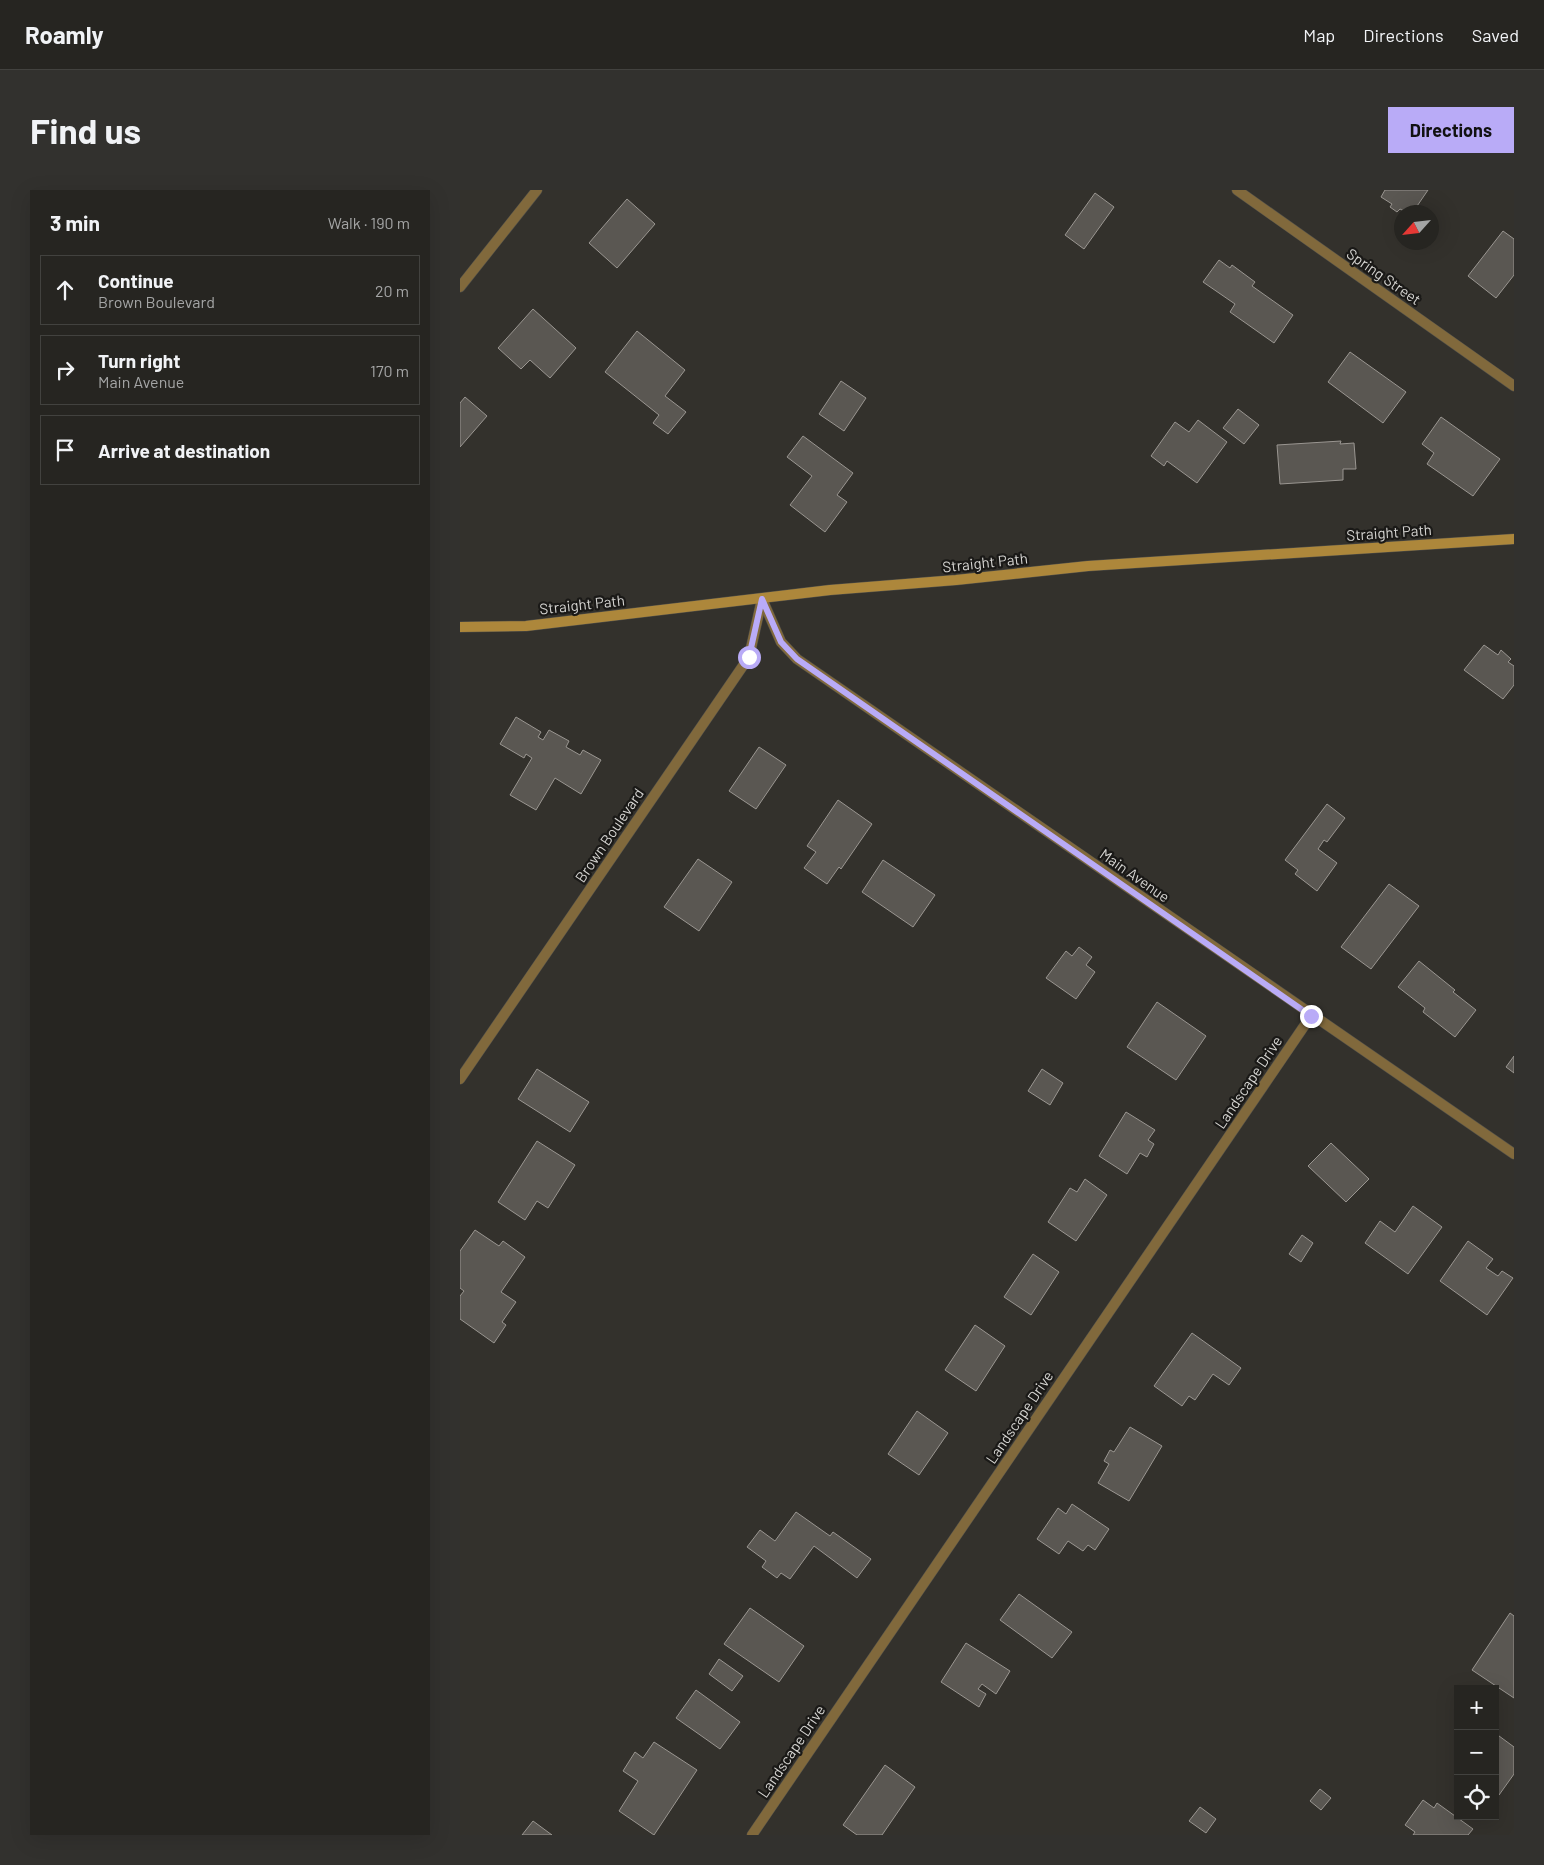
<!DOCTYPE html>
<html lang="en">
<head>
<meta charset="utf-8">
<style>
	:root { --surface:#262521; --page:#32312e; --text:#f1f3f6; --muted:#a4a5a5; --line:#42423f; --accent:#b9abf7 }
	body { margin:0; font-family:Barlow,sans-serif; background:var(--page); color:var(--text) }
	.controls { position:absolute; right:15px; bottom:15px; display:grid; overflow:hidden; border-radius:0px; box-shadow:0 5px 20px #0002 }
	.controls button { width:45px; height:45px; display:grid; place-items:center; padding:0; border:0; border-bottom:1px solid var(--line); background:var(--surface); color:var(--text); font:25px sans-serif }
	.compass { position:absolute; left:934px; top:15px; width:45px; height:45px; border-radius:50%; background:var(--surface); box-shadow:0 5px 20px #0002; rotate:243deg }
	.stop { position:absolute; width:15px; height:15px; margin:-11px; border:4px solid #b9abf7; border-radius:50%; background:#fff }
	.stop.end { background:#b9abf7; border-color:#fff; box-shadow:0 1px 5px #0008 }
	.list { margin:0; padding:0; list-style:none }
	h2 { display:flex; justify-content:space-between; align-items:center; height:65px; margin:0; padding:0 20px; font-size:21px }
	h2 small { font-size:16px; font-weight:400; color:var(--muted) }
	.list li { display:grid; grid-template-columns:32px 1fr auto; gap:15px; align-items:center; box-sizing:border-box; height:70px; margin:0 10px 10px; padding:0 10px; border:1px solid var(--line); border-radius:0px }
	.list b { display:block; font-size:19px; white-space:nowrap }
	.list p { margin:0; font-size:16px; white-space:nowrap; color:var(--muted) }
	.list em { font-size:16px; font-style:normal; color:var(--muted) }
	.icon { flex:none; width:28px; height:28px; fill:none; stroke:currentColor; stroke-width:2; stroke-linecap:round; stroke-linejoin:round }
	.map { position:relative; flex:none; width:1054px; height:1645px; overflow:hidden; border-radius:0px }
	header { display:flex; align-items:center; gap:30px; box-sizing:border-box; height:70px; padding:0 25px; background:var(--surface); border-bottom:1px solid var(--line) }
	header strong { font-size:24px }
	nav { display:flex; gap:28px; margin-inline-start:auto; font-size:18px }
	.intro { display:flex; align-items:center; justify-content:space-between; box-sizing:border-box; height:120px; padding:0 30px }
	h1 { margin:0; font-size:35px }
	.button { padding:12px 22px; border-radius:0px; background:var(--accent); color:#111; font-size:18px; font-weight:700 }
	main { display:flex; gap:30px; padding:0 30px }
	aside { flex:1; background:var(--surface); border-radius:0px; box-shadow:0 5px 20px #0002 }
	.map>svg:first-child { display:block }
</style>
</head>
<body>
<header>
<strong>Roamly</strong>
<nav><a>Map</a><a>Directions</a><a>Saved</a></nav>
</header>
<div class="intro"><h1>Find us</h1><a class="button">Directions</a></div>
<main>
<aside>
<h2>3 min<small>Walk · 190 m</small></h2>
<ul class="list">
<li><svg class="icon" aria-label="ahead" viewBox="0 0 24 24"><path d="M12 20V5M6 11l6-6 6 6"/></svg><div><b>Continue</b><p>Brown Boulevard</p></div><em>20 m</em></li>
<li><svg class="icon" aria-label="right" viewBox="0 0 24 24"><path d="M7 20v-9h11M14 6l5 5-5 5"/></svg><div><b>Turn right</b><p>Main Avenue</p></div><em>170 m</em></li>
<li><svg class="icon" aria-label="arrive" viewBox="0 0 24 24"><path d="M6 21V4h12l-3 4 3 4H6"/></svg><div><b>Arrive at destination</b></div></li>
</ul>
</aside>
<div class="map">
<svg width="1054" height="1645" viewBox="0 0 1054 1645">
	<rect width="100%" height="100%" fill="#33312c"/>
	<g fill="#5a5752" stroke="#9a9691">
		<path d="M925,0H968L953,22H946L940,19L937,22L930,17L932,14L921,7Z"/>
		<path d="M635,3L654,17L624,59L605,45Z"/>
		<path d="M167,9L195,34L157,78L129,53Z"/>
		<path d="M1043,41L1054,49V85L1036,108L1008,86Z"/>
		<path d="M759,70L770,78L772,75L795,92L792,96L833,125L814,153L770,122L775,114L743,92Z"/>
		<path d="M73,119L116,158L90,188L70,170L61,179L38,158Z"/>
		<path d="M177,141L225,180L205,206L226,222L208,244L193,233L199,225L145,182Z"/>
		<path d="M890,162L946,202L923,233L868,192Z"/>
		<path d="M381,191L406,208L384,241L359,224Z"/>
		<path d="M5,207L27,226L0,257V213Z"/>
		<path d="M778,219L799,235L784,254L763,238Z"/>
		<path d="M981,227L1040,269L1013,306L967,274L974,263L962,254Z"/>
		<path d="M738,230L767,252L737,293L707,271L704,276L691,266L715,232L729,242Z"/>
		<path d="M343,246L393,283L377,305L387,312L365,342L330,315L352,286L327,267Z"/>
		<path d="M881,251L880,254L894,253L896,279H883V290L820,294L817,255Z"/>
		<path d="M1024,455L1038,465L1041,460L1051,469L1048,472L1054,476V495L1043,509L1004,480Z"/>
		<path d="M56,527L81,542L78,547L83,550L89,540L109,551L106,557L120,565L123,560L141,570L121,604L95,588L76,620L50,605L72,568L66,564L64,568L40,554Z"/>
		<path d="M299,557L326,575L296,619L269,601Z"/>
		<path d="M378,610L412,634L381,679L379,677L367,694L344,678L356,662L347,656Z"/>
		<path d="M867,614L885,628L867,652L864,650L858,659L877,673L857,701L835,684L838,680L825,670Z"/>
		<path d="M238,669L272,692L239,741L204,717Z"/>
		<path d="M423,670L475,705L453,737L402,702Z"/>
		<path d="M929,694L959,716L911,779L881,757Z"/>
		<path d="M619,757L632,767L626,775L635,782L616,809L586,788L606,761L612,766Z"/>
		<path d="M959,771L995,800L993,802L1016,820L995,847L963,822L965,818L938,797Z"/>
		<path d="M697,812L746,846L716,890L667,857Z"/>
		<path d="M1054,866V883L1046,877Z"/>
		<path d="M77,879L129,912L110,942L58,909Z"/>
		<path d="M582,879L603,893L590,915L568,901Z"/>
		<path d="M666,922L695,940L688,950L694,954L687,967L680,963L667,984L639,966Z"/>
		<path d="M77,951L115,975L88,1018L77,1011L65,1030L38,1012Z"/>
		<path d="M871,953L909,989L886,1012L848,976Z"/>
		<path d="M625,989L647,1005L616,1051L588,1032L610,998L617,1002Z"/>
		<path d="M953,1016L982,1037L948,1084L905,1053L920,1031L935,1042Z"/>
		<path d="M15,1040L39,1056L43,1051L65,1067L41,1102L56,1112L42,1132L46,1135L34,1153L0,1129V1106L4,1101L0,1098V1061Z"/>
		<path d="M842,1045L853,1053L841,1072L829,1064Z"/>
		<path d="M1008,1051L1033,1069L1026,1078L1038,1086L1042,1081L1053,1088L1027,1125L980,1091Z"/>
		<path d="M573,1064L599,1082L571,1125L544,1107Z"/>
		<path d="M515,1135L545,1156L516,1201L485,1180Z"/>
		<path d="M732,1143L781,1178L769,1195L753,1184L735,1210L729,1206L722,1216L694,1196Z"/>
		<path d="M457,1221L488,1243L459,1285L428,1264Z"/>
		<path d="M670,1237L702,1256L669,1311L638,1293L649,1274L644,1271L650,1260L654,1262Z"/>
		<path d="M612,1314L649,1339L635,1360L628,1355L623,1361L608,1351L599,1364L577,1349L598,1318L606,1324Z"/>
		<path d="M336,1322L370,1346L373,1342L411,1369L397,1388L354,1356L330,1389L321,1383L317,1388L302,1377L306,1371L287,1357L300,1340L315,1351Z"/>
		<path d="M559,1404L612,1442L592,1468L540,1430Z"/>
		<path d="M290,1418L344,1456L319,1492L264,1454Z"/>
		<path d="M1050,1423L1054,1426V1508L1012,1480Z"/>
		<path d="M506,1453L550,1481L536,1504L522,1494L518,1499L526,1504L519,1517L481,1492Z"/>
		<path d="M259,1469L283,1486L272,1501L249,1484Z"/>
		<path d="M236,1500L280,1532L260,1559L216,1528Z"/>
		<path d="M1035,1543L1054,1557V1584L1039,1605L1035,1603Z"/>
		<path d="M194,1552L237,1580L194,1645L159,1621L178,1591L163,1581L175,1562L183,1568Z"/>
		<path d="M425,1575L455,1597L422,1645H397L383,1635Z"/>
		<path d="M860,1599L871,1608L861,1620L850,1611Z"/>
		<path d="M963,1610L974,1618L977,1613L1013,1639L1008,1645H953L955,1642L945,1635Z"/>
		<path d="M740,1617L756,1629L746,1643L729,1631Z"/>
		<path d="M73,1631L92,1645H62Z"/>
	</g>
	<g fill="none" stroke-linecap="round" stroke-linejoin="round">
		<g stroke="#504f4a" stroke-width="11">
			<g id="minor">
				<path d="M777,0L1054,196"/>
				<path d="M0,97L77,0"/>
				<path d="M0,889L289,467L302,409"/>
				<path d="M292,1645L851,826"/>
			</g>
		</g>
		<g stroke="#504f4a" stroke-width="11">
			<path id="tertiary" d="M302,409L321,452L337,469L1054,964"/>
		</g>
		<g stroke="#504f4a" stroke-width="11">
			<path id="secondary" d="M0,437L66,436L370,400L496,390L628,376L1054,349"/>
		</g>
		<use href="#minor" stroke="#81693c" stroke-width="10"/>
		<use href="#tertiary" stroke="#81693c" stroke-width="10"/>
		<use href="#secondary" stroke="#ad873b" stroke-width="10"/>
	</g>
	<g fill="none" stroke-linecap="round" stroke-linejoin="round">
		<path stroke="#b9abf7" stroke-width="6" d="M289,467L302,409L321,452L337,469L851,826"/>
	</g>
	<g text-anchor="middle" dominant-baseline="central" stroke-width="4.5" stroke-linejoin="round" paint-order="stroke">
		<g font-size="15" fill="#d6d5d2" stroke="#1a1917">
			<text transform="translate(924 86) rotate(35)">Spring Street</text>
			<text transform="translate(929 342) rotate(-4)">Straight Path</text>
			<text transform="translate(525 372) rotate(-6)">Straight Path</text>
			<text transform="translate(122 414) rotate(-6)">Straight Path</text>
			<text transform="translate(149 645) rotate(-56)">Brown Boulevard</text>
			<text transform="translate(675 685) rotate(35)">Main Avenue</text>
			<text transform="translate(788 892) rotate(-56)">Landscape Drive</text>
			<text transform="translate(559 1227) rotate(-56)">Landscape Drive</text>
			<text transform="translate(331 1561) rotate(-56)">Landscape Drive</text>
		</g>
	</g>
</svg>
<div class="controls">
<button>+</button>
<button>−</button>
<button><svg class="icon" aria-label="locate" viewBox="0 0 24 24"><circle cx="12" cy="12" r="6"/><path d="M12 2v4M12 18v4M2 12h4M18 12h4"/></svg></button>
</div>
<svg class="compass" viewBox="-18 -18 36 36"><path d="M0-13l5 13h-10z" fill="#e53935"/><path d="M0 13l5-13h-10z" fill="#a4a5a5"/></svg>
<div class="stop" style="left:289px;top:467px"></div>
<div class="stop end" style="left:851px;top:826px"></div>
</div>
</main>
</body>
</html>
